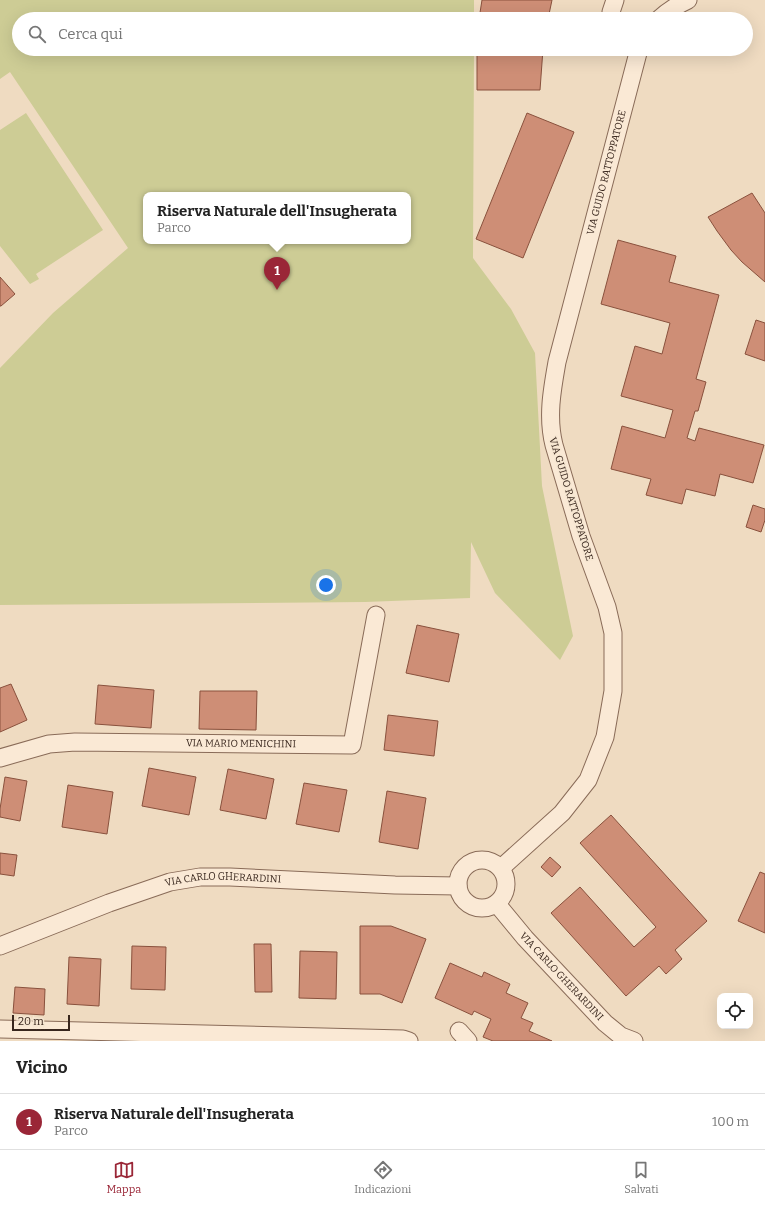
<!DOCTYPE html>
<html lang="it">
<head>
<meta charset="utf-8">
<style>
	:root { --surface:#fff; --page:#f2f2f2; --text:#222; --muted:#767676; --line:#e0e0e0; --accent:#9a2637 }
	body { margin:0; font-family:Bitter,serif; background:var(--page); color:var(--text) }
	.controls { position:absolute; right:12px; bottom:12px; display:grid; overflow:hidden; border-radius:8px; box-shadow:0 4px 16px #0002 }
	.controls button { width:36px; height:36px; display:grid; place-items:center; padding:0; border:0; border-bottom:1px solid var(--line); background:var(--surface); color:var(--text); font:20px sans-serif }
	.scale { position:absolute; left:12px; bottom:10px; width:58px; box-sizing:border-box; padding-left:4px; border:2px solid #38261d; border-top:0; font-size:11px; line-height:14px; white-space:nowrap; color:#38261d; -webkit-text-stroke:3px #f6e6d1; paint-order:stroke }
	.you { position:absolute; left:326px; top:585px; width:14px; height:14px; margin:-10px; border:3px solid #fff; border-radius:50%; background:#1a73e8; box-shadow:0 0 0 6px #1a73e833 }
	.badge { display:grid; place-items:center; width:26px; height:26px; border-radius:50%; background:var(--accent); color:#fff; font-size:13px; font-weight:700 }
	.pin { position:absolute; translate:-50% -33px; filter:drop-shadow(0 1px 2px #0008) }
	.pin::after { content:''; position:absolute; top:21px; width:14px; height:12px; background:inherit; clip-path:polygon(0 0,100% 0,50% 100%) }
	.popup { position:absolute; left:143px; top:192px; width:268px; height:52px; box-sizing:border-box; display:grid; place-content:center; border-radius:8px; background:var(--surface); filter:drop-shadow(0 1px 3px #0005); font-size:13px; white-space:nowrap; color:var(--muted) }
	.popup b { font-size:15px; color:var(--text) }
	.popup::after { content:''; position:absolute; left:50%; top:100%; margin-left:-8px; border:8px solid transparent; border-top-color:var(--surface) }
	.list { margin:0; padding:0; list-style:none }
	h2 { display:flex; justify-content:space-between; align-items:center; height:52px; margin:0; padding:0 16px; font-size:17px }
	h2 small { font-size:13px; font-weight:400; color:var(--muted) }
	.list li { display:grid; grid-template-columns:26px 1fr auto; gap:12px; align-items:center; box-sizing:border-box; height:56px; padding:0 16px; border-top:1px solid var(--line) }
	.list b { display:block; font-size:15px; white-space:nowrap }
	.list p { margin:0; font-size:13px; white-space:nowrap; color:var(--muted) }
	.list em { font-size:13px; font-style:normal; color:var(--muted) }
	.icon { flex:none; width:22px; height:22px; fill:none; stroke:currentColor; stroke-width:2; stroke-linecap:round; stroke-linejoin:round }
	.map { position:relative; flex:none; width:765px; height:1041px; overflow:hidden }
	.search { position:absolute; background:var(--surface); box-shadow:0 4px 16px #0002; left:12px; right:12px; top:12px; height:44px; display:flex; align-items:center; gap:10px; box-sizing:border-box; padding:0 14px; border-radius:22px; color:var(--muted); font-size:15px }
	.sheet { height:108px; background:var(--surface) }
	nav { display:flex; justify-content:space-around; align-items:center; box-sizing:border-box; height:56px; border-top:1px solid var(--line); background:var(--surface); font-size:11px; color:var(--muted) }
	nav a { display:grid; justify-items:center; gap:2px }
	nav .on { color:var(--accent) }
	.map>svg:first-child { display:block }
</style>
</head>
<body>
<div class="map">
<svg width="765" height="1041" viewBox="0 0 765 1041">
	<rect width="100%" height="100%" fill="#efdbc1"/>
	<g fill="#cdcc95" fill-rule="evenodd">
		<path d="M0,0H474V19H19V49H474L473,258L511,309L535,353L542,486L573,636L560,660L495,593L471,542L470,598L365,602L0,605V368L53,313L128,248L10,72L0,79ZM146,195H408V241H146Z"/>
		<path d="M26,113L103,230L36,274L39,279L30,284L0,246V130Z"/>
	</g>
	<g fill="#ce8e76" stroke="#89513d">
		<path d="M482,0H552L548,19H479Z"/>
		<path d="M477,49H543L540,90H477Z"/>
		<path d="M527,113L574,132L523,258L476,239Z"/>
		<path d="M752,193L765,213V282L742,262L731,250L717,231L708,217Z"/>
		<path d="M618,240L676,256L669,282L719,295L696,379L706,382L698,411H695L687,438L695,441L699,428L764,445L753,483L720,474L715,496L686,489L682,504L646,495L651,479L611,469L622,426L665,438L673,410L621,396L635,346L662,354L670,323L601,304Z"/>
		<path d="M0,277L15,294L1,306H0Z"/>
		<path d="M756,320L765,323V361L745,354Z"/>
		<path d="M753,505L765,509V520L761,532L746,527Z"/>
		<path d="M417,625L459,634L449,682L406,673Z"/>
		<path d="M11,684L27,720L0,732V688Z"/>
		<path d="M98,685L154,690L151,728L95,724Z"/>
		<path d="M200,691H257L256,730L199,729Z"/>
		<path d="M388,715L438,721L434,756L384,750Z"/>
		<path d="M149,768L196,777L189,815L142,806Z"/>
		<path d="M228,769L274,779L266,819L220,810Z"/>
		<path d="M5,777L27,781L20,821L0,817V809Z"/>
		<path d="M304,783L347,790L339,832L296,824Z"/>
		<path d="M68,785L113,792L107,834L62,827Z"/>
		<path d="M387,791L426,798L418,849L379,842Z"/>
		<path d="M611,815L707,921L675,950L682,959L666,974L659,966L626,996L551,913L580,887L634,947L656,927L580,843Z"/>
		<path d="M0,853L17,855L14,876L0,874Z"/>
		<path d="M550,857L561,867L552,877L541,867Z"/>
		<path d="M760,872L765,874V933L738,921Z"/>
		<path d="M360,926H391L426,939L402,1003L380,994H360Z"/>
		<path d="M254,944H271L272,992H255Z"/>
		<path d="M132,946L166,947L165,990L131,989Z"/>
		<path d="M300,951L337,952L336,999L299,998Z"/>
		<path d="M69,957L101,959L99,1006L67,1004Z"/>
		<path d="M450,963L482,977L484,972L510,984L506,993L528,1003L521,1018L533,1023L529,1031L552,1041H493L483,1037L491,1019L474,1011L472,1015L435,998Z"/>
		<path d="M15,987L45,989L44,1015L13,1013Z"/>
	</g>
	<g fill="none" stroke-linecap="round" stroke-linejoin="round">
		<g stroke="#896b58" stroke-width="19">
			<g id="minor">
				<path d="M612,19L611,12L615,0"/>
				<path d="M659,19C668,11 677,5 688,0"/>
				<path id="s1" d="M0,758L49,744L75,742L352,745L376,615"/>
				<circle cx="482" cy="884" r="24"/>
				<path id="s2" d="M501,868L562,813L588,780L605,737L613,691V633L607,607L581,536L554,445C547,417 552,390 557,362L639,49"/>
				<path id="s3" d="M497,904L525,938L605,1023L621,1036L634,1041"/>
				<path id="s4" d="M0,946L109,903L170,882L200,877H230L395,885L458,886"/>
				<path d="M0,1029L403,1039L409,1041"/>
				<path d="M459,1031L468,1041"/>
			</g>
		</g>
		<use href="#minor" stroke="#fae9d5" stroke-width="17"/>
	</g>
	<g text-anchor="middle" dominant-baseline="central" stroke-width="3" stroke-linejoin="round" paint-order="stroke">
		<g font-size="10" fill="#38261d" stroke="#f6e6d1">
			<text stroke="none"><textPath href="#s2" startOffset="752">VIA GUIDO RATTOPPATORE</textPath></text>
			<text transform="translate(571 499) rotate(73)">VIA GUIDO RATTOPPATORE</text>
			<text stroke="none"><textPath href="#s1" startOffset="243">VIA MARIO MENICHINI</textPath></text>
			<text stroke="none"><textPath href="#s4" startOffset="235">VIA CARLO GHERARDINI</textPath></text>
			<text stroke="none"><textPath href="#s3" startOffset="97">VIA CARLO GHERARDINI</textPath></text>
		</g>
	</g>
</svg>
<div class="controls">
<button><svg class="icon" aria-label="locate" viewBox="0 0 24 24"><circle cx="12" cy="12" r="6"/><path d="M12 2v4M12 18v4M2 12h4M18 12h4"/></svg></button>
</div>
<div class="scale">20 m</div>
<div class="you"></div>
<div class="pin badge" style="left:277px;top:290px">1</div>
<div class="popup"><b>Riserva Naturale dell'Insugherata</b>Parco</div>
<div class="search"><svg class="icon" aria-label="search" viewBox="0 0 24 24"><circle cx="10" cy="10" r="6"/><path d="M15 15l6 6"/></svg>Cerca qui</div>
</div>
<section class="sheet">
<h2>Vicino<small></small></h2>
<ul class="list">
<li><span class="badge">1</span><div><b>Riserva Naturale dell'Insugherata</b><p>Parco</p></div><em>100 m</em></li>
</ul>
</section>
<nav>
<a class="on"><svg class="icon" aria-label="map" viewBox="0 0 24 24"><path d="M3 6l6-2 6 2 6-2v14l-6 2-6-2-6 2zM9 4v14M15 6v14"/></svg>Mappa</a>
<a><svg class="icon" aria-label="directions" viewBox="0 0 24 24"><path d="M12 3l9 9-9 9-9-9zM9 14v-3h6M13 9l2 2-2 2"/></svg>Indicazioni</a>
<a><svg class="icon" aria-label="saved" viewBox="0 0 24 24"><path d="M7 4h10v16l-5-4-5 4z"/></svg>Salvati</a>
</nav>
</body>
</html>
